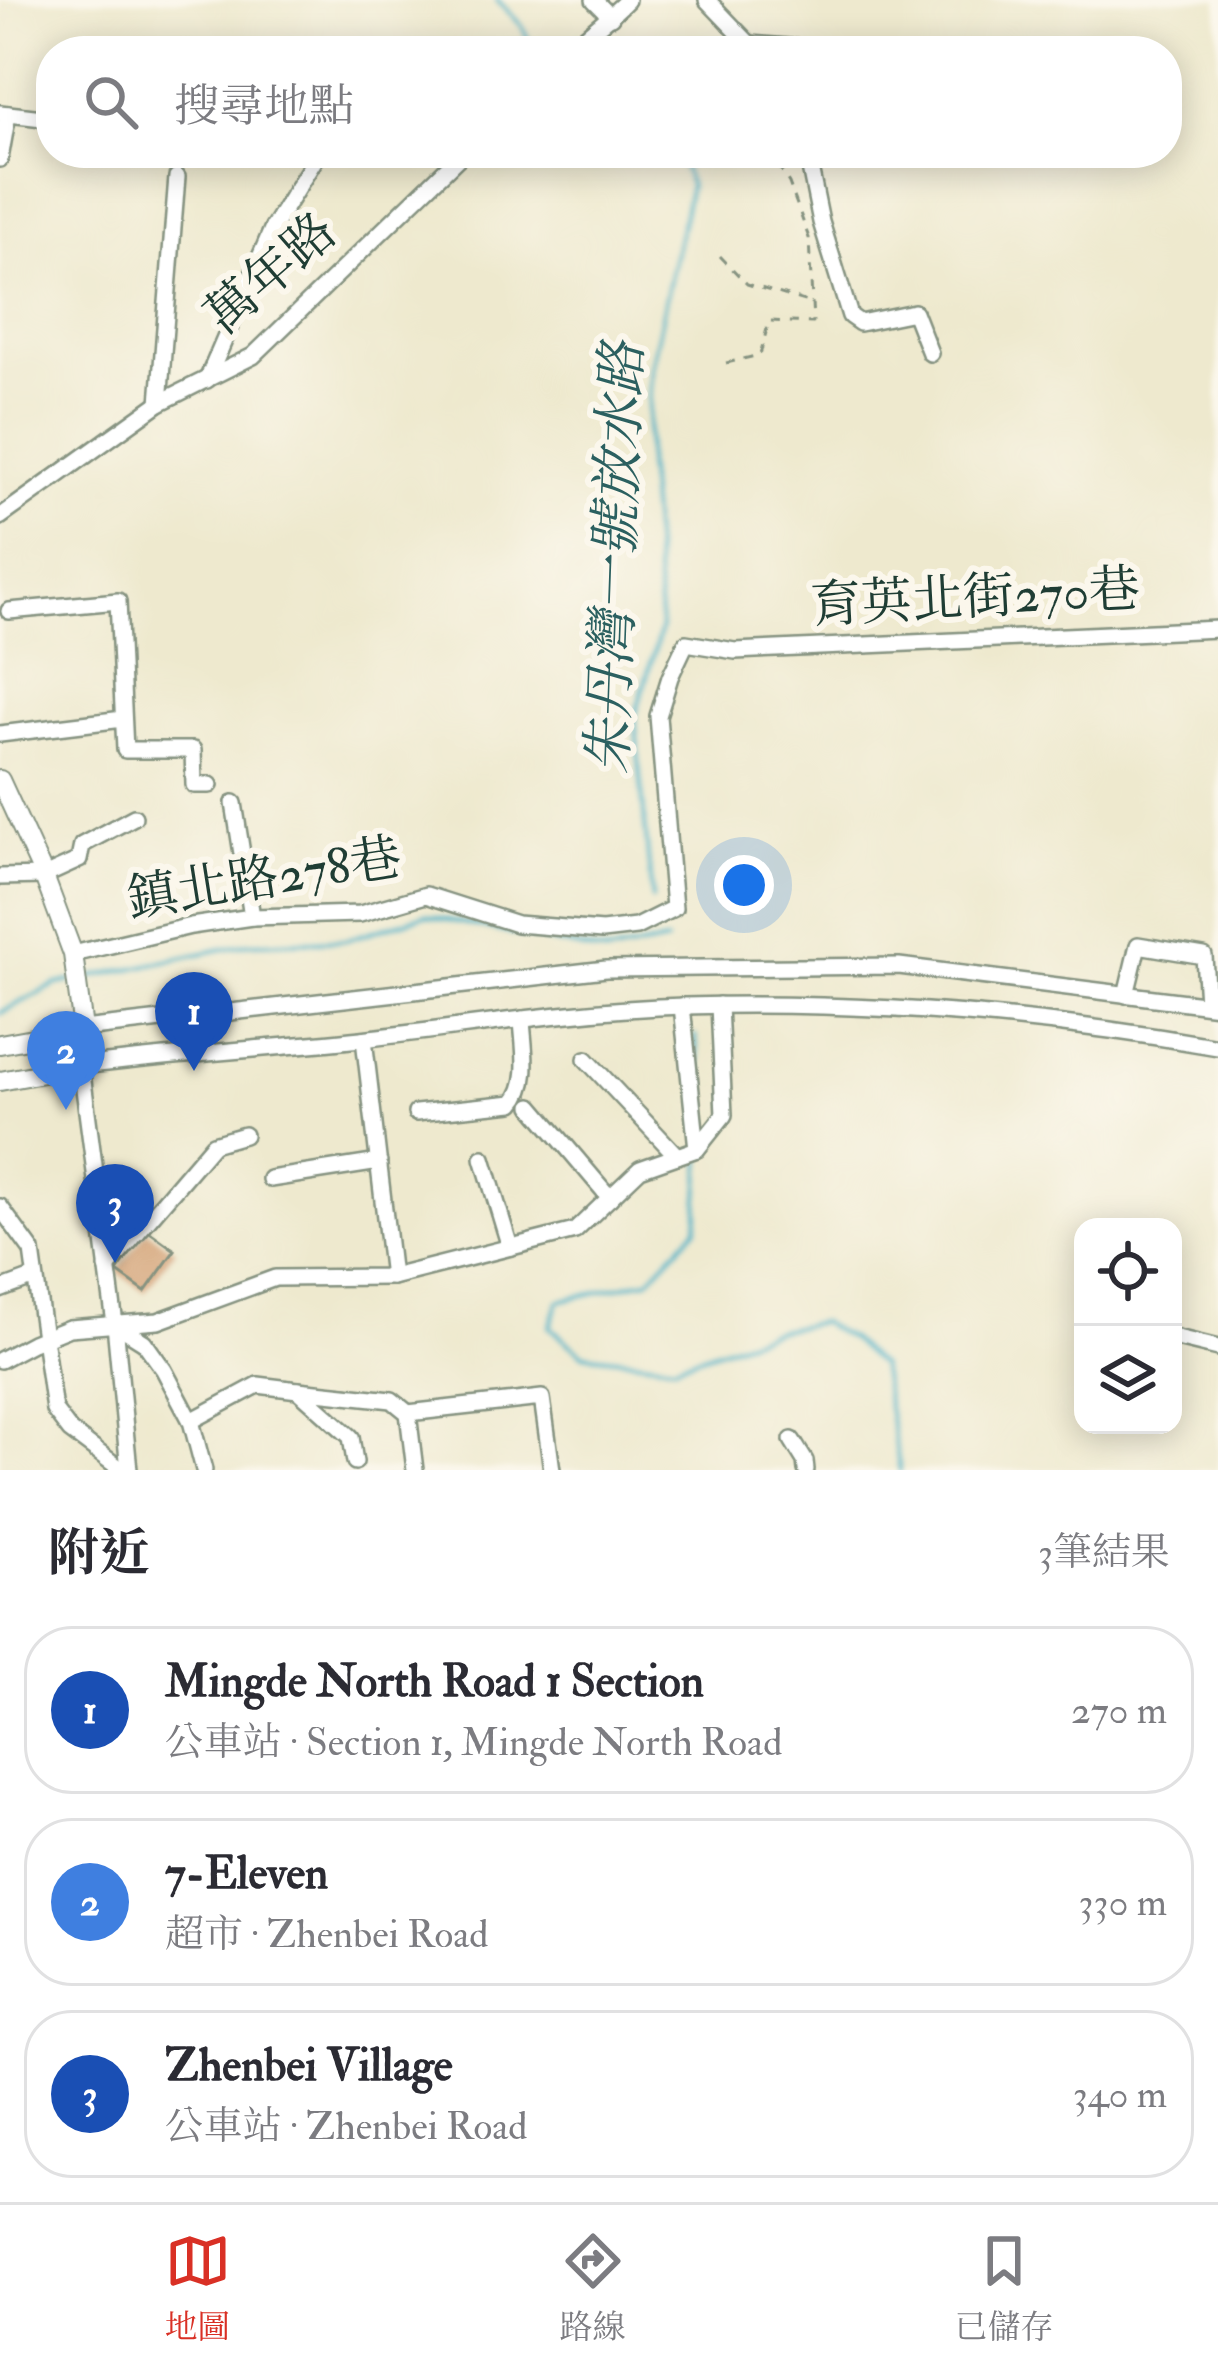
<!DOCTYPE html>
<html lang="zh-TW">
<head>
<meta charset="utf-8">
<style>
	:root { --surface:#fff; --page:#f2f2f3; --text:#2b2b33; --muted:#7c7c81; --line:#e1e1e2; --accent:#d93025 }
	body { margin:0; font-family:"IM FELL Double Pica","Noto Serif TC",serif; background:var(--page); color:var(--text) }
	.controls { position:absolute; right:36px; bottom:36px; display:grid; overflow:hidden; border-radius:24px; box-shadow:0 6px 30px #0003 }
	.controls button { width:108px; height:108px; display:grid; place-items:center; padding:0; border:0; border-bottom:3px solid var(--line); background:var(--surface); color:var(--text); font:60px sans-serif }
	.you { position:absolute; left:744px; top:885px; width:42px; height:42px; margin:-30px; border:9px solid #fff; border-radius:50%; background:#1a73e8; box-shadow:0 0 0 18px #1a73e833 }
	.badge { display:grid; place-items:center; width:78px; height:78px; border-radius:50%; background:var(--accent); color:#fff; font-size:39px; font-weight:700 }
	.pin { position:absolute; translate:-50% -99px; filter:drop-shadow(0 3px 6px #0008) }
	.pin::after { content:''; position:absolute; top:63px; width:42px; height:36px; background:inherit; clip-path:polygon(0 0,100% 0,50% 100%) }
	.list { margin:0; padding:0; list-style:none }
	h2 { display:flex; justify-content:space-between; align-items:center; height:156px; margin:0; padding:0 48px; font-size:51px }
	h2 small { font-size:39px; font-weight:400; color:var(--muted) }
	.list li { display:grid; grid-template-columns:78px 1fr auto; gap:36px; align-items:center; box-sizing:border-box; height:168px; margin:0 24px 24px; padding:0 24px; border:3px solid var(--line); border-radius:48px }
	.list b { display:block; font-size:45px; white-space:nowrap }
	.list p { margin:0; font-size:39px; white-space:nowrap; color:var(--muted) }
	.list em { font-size:39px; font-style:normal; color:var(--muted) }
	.icon { flex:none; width:66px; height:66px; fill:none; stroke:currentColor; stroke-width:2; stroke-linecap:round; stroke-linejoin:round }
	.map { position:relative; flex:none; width:1218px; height:1470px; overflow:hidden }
	.search { position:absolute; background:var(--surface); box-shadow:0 6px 30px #0003; left:36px; right:36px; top:36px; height:132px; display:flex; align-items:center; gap:30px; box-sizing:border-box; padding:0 42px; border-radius:48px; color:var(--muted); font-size:45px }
	.sheet { height:732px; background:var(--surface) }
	nav { display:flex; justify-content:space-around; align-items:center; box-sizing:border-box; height:168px; border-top:3px solid var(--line); background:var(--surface); font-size:33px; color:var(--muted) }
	nav a { display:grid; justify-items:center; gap:6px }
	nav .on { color:var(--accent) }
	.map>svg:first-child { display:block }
</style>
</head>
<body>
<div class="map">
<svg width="1218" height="1470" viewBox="0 0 1218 1470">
	<rect width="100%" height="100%" fill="#fbf7ec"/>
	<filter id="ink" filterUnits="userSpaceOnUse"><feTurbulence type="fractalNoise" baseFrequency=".00833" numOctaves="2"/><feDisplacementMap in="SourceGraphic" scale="24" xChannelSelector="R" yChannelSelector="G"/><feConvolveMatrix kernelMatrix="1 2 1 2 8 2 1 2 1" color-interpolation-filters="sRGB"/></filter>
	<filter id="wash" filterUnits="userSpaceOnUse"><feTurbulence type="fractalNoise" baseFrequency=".004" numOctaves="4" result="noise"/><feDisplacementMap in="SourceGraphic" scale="48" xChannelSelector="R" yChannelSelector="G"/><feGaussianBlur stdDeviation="2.7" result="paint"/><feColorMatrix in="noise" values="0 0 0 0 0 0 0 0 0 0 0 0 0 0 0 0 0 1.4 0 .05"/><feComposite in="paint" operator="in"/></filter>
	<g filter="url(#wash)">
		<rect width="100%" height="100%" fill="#eee9ce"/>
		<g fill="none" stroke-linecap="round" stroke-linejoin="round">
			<g stroke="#48b2c6" stroke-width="4.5">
				<path d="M497,0L522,26L534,51"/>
				<path d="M652,899L635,717L661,628L646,462L651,368L690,185L677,153"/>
				<path d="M82,979L251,943L345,940L425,915L608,954L666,942"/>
				<path d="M0,1013L57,984L71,981"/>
				<path d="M695,1036L705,1106L703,1130"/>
				<path d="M702,1153L697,1228L648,1280L559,1301L550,1327L583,1354L674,1365L773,1331L820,1322L850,1339L880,1366L900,1470"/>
			</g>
		</g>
		<g id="blocks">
			<path fill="#d3a073" d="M147,1230L175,1250L145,1292L117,1272Z"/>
		</g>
	</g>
	<g filter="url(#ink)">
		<use href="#blocks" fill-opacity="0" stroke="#869381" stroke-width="3"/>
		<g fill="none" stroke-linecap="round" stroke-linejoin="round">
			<g stroke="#869381" stroke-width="20">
				<g id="minor">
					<path d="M594,0L611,17"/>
					<path d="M707,0L755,50"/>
					<path d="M750,44L839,51"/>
					<path d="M570,51C588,32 609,19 627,0"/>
					<path d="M0,113L51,119"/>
					<path d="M807,153L821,222L850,316L860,323L914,312L930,353"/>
					<path d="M0,159L8,114"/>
					<path d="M207,380L273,227L319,153"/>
					<path d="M159,403L177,177"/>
					<path d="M0,517L159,403L253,356L463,153"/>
					<path d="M9,611L118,601L125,750H193L194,785H210"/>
					<path d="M0,734L123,719"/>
					<path d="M234,803L252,917"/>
					<path d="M0,877L44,876L79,860L82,845L134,817"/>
					<path d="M73,954L191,926L252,917L360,914L426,895L517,924L602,931L636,927L674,908L658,716L670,677L686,643L735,651L1218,629"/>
					<path d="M1126,995L1138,945L1204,956L1207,1003"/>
					<path d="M682,1006L697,1149"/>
					<path d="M83,1029L606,969L899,966L1218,1006"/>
					<path d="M364,1039L392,1277"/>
					<path d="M586,1059L677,1156"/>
					<path d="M532,1106L610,1198"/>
					<path d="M416,1113L513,1103C532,1083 523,1045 522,1019"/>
					<path d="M483,1158L510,1247"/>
					<path d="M270,1179L379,1162"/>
					<path d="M0,1207L32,1251L54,1410L70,1431L122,1470"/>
					<path d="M107,1268L213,1144L244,1135"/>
					<path d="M0,1290L35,1277"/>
					<path d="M117,1325L144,1342L164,1370L191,1421L204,1470"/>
					<path d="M1173,1337L1218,1348"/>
					<path d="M0,1360L32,1343L69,1328L158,1321L275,1278L392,1277L575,1231L640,1169L697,1149L724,1115L719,1005"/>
					<path d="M298,1390L392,1400L408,1413L415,1470"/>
					<path d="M408,1413L542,1398L552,1470"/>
					<path d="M191,1421L258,1385L298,1390L351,1437L355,1462"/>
					<path d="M792,1440L805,1461L806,1470"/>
					<path d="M129,1470L115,1324L81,1066C174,1054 267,1049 361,1039C469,1027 576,1009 685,1006C863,1001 1043,1016 1218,1047"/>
				</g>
			</g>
			<g stroke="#869381" stroke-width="22">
				<g id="major">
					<path d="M0,780L44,876L73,954L83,1029L81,1066L0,1081"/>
					<path d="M0,1044L83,1029"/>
				</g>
			</g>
			<g stroke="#869381" stroke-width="3" stroke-dasharray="9 9" stroke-linecap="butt">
				<path d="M720,256L747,284L811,303"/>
				<path d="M726,363L760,355L769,321L813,323L809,238L789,183L771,153"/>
			</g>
			<use href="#minor" stroke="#fff" stroke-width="15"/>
			<use href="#major" stroke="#fff" stroke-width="18"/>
		</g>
	</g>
	<g text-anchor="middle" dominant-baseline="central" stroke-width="12" stroke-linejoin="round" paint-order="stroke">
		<g font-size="51" fill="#1f3d34" stroke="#fbf7ec">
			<text transform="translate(271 274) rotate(-41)">萬年路</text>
			<text transform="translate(975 598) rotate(-3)">育英北街270巷</text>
			<text transform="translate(264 879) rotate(-9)">鎮北路278巷</text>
		</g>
		<g font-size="54" font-style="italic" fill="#2b6060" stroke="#fbf7ec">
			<text transform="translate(616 558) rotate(-88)">朱丹灣一號放水路</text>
		</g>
	</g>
</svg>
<div class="controls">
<button><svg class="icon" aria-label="locate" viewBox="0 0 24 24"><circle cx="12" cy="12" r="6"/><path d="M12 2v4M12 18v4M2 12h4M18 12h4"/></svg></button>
<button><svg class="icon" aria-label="layers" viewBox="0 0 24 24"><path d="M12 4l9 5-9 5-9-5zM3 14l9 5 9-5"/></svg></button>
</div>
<div class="you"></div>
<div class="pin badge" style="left:194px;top:1071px;background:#1a4fb4">1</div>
<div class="pin badge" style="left:66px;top:1110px;background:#3f7fe0">2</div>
<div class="pin badge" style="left:115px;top:1263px;background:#1a4fb4">3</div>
<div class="search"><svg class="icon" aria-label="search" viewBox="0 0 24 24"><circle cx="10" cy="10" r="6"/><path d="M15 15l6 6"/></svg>搜尋地點</div>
</div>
<section class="sheet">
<h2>附近<small>3筆結果</small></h2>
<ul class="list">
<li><span class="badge" style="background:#1a4fb4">1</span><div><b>Mingde North Road 1 Section</b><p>公車站 · Section 1, Mingde North Road</p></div><em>270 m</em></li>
<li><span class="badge" style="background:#3f7fe0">2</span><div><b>7-Eleven</b><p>超市 · Zhenbei Road</p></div><em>330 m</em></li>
<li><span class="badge" style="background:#1a4fb4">3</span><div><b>Zhenbei Village</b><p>公車站 · Zhenbei Road</p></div><em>340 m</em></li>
</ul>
</section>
<nav>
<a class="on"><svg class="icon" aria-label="map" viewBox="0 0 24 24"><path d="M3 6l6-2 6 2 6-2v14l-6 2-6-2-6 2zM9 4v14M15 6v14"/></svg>地圖</a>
<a><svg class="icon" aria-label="directions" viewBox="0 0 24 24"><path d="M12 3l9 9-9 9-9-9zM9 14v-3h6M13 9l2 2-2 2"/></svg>路線</a>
<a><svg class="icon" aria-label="saved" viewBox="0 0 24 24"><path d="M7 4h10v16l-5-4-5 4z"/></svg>已儲存</a>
</nav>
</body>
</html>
